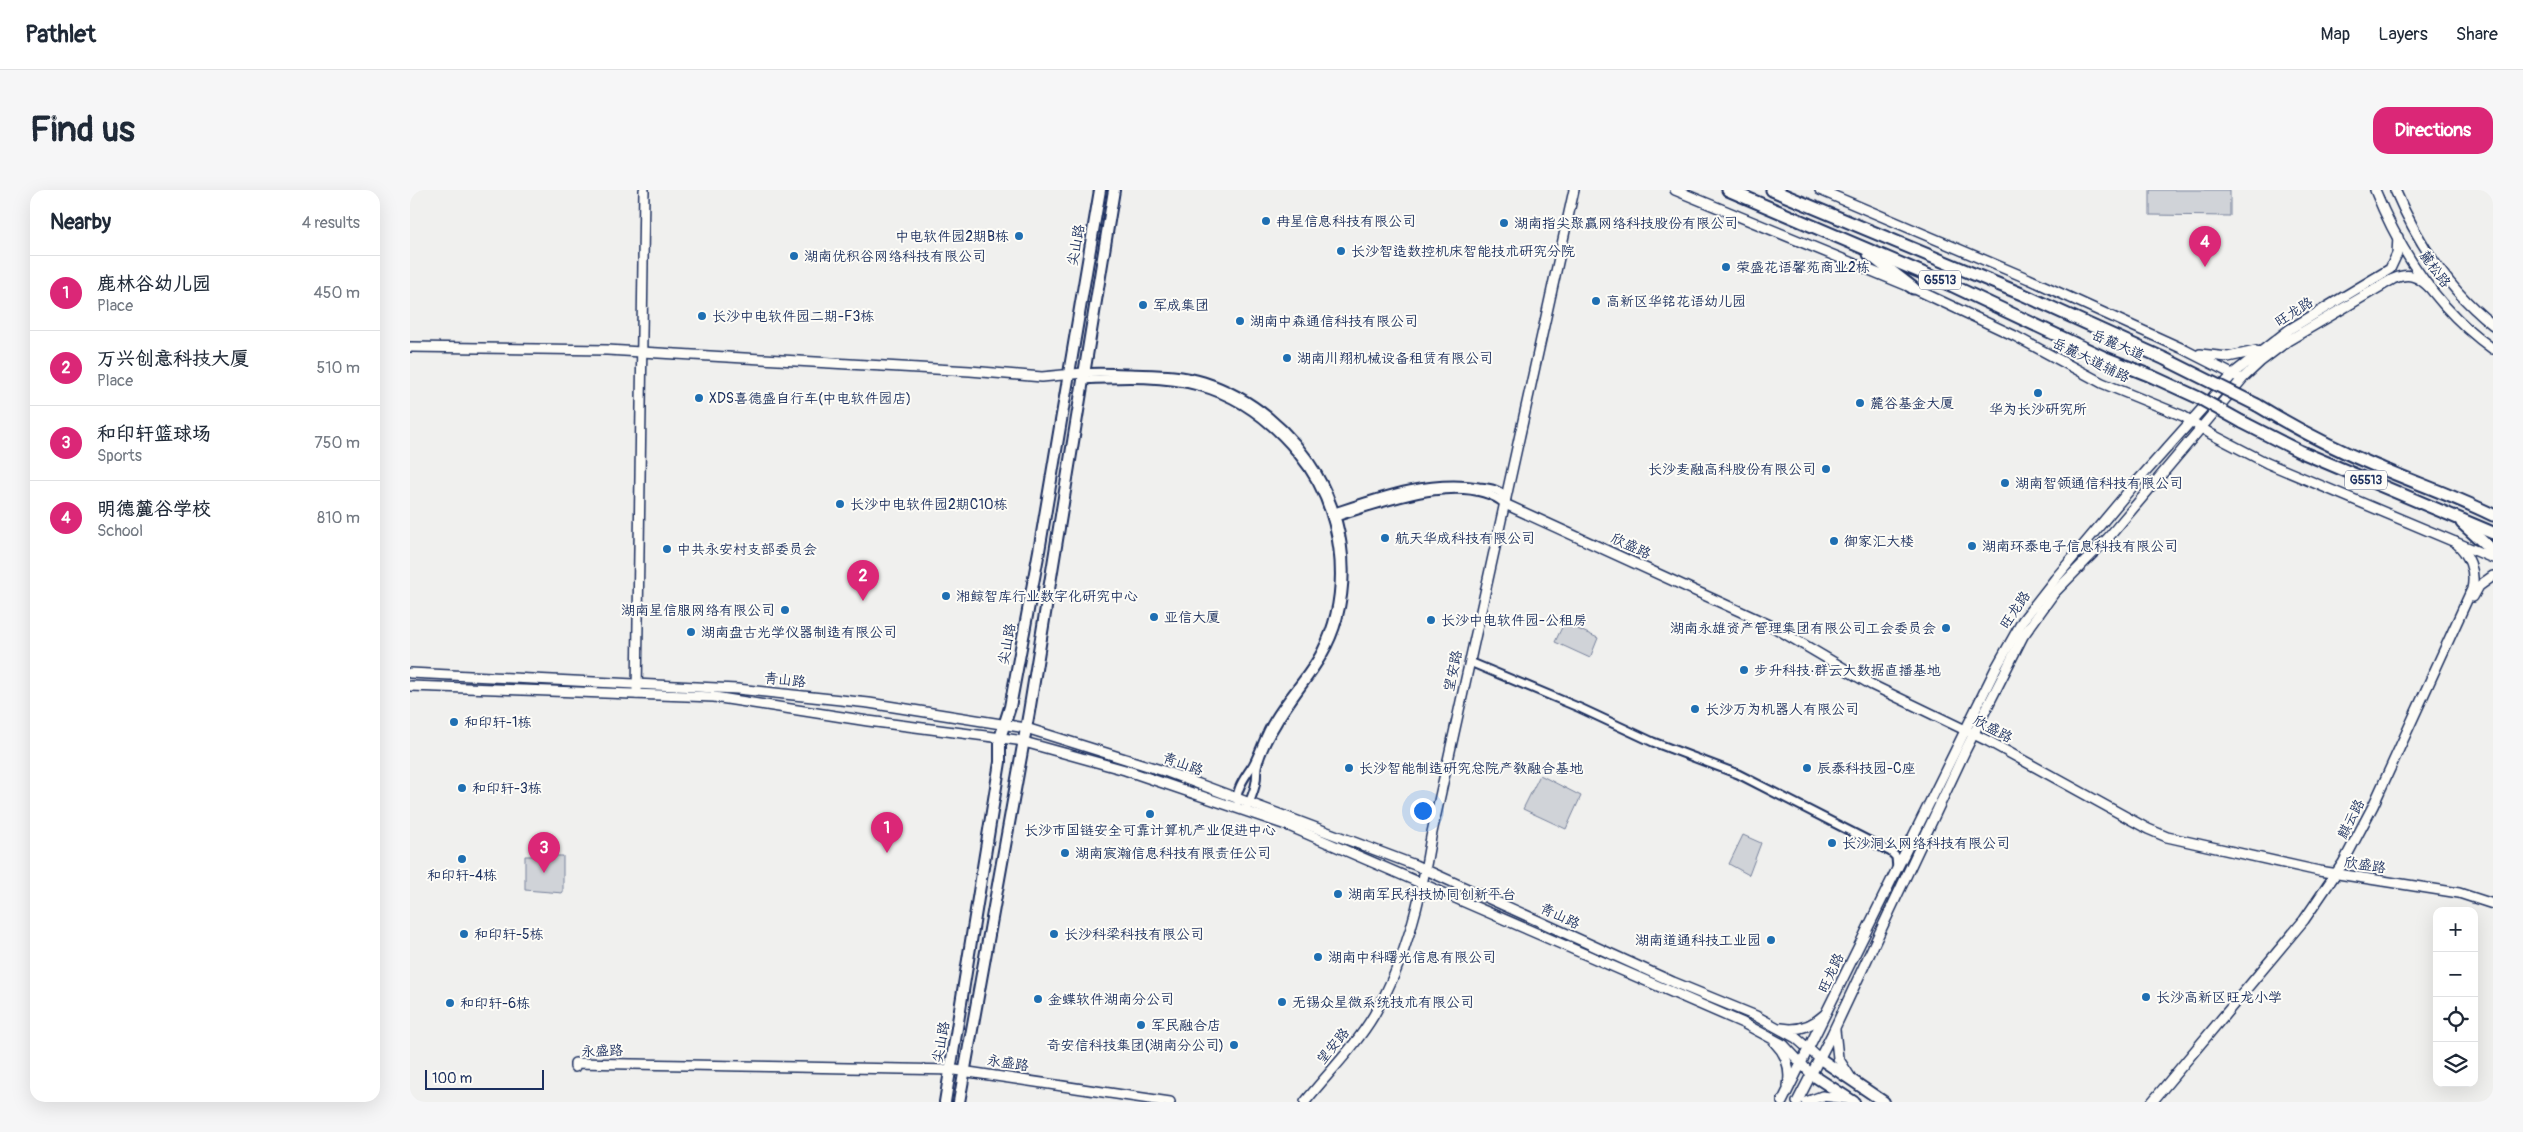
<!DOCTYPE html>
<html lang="en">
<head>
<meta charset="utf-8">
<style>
	:root { --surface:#fff; --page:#f6f6f7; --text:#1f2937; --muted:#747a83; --line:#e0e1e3; --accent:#db2777 }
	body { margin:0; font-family:Pangolin,"LXGW WenKai TC",sans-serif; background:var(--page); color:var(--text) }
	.controls { position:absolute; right:15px; bottom:15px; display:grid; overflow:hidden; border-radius:10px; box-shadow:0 5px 20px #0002 }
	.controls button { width:45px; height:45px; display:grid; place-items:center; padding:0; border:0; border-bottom:1px solid var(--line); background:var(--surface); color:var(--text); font:25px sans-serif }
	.scale { position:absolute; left:15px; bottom:12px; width:119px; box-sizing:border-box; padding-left:5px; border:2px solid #1b2f5e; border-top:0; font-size:14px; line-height:18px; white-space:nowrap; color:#1b2f5e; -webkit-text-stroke:4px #fdfcf7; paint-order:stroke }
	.you { position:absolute; left:1012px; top:620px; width:18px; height:18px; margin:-12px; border:4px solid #fff; border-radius:50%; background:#1a73e8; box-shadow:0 0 0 8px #1a73e833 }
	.badge { display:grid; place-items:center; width:32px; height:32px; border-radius:50%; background:var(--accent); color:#fff; font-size:16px; font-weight:700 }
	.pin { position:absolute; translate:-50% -41px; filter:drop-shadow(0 1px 2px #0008) }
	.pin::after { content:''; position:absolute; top:26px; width:18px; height:15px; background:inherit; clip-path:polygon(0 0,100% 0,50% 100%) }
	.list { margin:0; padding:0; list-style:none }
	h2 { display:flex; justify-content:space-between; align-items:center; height:65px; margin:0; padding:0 20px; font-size:21px }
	h2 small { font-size:16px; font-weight:400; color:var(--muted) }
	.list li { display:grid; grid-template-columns:32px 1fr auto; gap:15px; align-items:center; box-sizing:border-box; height:75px; padding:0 20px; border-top:1px solid var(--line) }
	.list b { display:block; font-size:19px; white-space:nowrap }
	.list p { margin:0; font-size:16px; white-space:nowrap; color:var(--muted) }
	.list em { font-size:16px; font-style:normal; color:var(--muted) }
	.icon { flex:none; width:28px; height:28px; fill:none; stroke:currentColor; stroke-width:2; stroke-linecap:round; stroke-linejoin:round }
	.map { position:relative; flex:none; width:2083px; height:912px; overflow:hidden; border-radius:15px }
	header { display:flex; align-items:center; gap:30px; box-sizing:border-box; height:70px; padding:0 25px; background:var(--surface); border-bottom:1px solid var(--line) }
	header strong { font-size:24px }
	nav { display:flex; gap:28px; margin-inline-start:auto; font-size:18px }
	.intro { display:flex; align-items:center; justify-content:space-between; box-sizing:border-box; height:120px; padding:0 30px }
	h1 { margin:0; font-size:35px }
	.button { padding:12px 22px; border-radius:15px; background:var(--accent); color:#fff; font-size:18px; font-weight:700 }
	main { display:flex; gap:30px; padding:0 30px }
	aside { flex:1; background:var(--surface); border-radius:15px; box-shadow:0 5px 20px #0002 }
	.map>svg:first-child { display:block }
</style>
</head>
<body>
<header>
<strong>Pathlet</strong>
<nav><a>Map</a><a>Layers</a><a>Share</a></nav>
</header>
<div class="intro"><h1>Find us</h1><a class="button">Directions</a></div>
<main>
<aside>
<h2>Nearby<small>4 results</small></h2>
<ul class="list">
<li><span class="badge">1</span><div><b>鹿林谷幼儿园</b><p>Place</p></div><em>450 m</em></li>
<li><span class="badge">2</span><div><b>万兴创意科技大厦</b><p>Place</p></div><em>510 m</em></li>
<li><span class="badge">3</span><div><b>和印轩篮球场</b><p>Sports</p></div><em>750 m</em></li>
<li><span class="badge">4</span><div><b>明德麓谷学校</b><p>School</p></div><em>810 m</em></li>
</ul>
</aside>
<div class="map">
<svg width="2083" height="912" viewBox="0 0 2083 912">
	<rect width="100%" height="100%" fill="#f0f0ee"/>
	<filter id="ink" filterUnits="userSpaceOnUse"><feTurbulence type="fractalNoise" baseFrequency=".02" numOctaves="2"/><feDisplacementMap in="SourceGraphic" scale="10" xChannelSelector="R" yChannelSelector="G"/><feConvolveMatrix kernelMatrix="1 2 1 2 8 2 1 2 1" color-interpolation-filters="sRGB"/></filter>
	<g filter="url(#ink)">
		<g fill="#d0d3d8" stroke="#76819b">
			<path d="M1740,0H1820V26L1740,25Z"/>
			<path d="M1154,433L1188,448L1180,468L1145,452Z"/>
			<path d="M1130,585L1171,606L1156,639L1113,619Z"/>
			<path d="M1333,645L1351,653L1339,685L1319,674Z"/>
			<path d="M115,666H153V703L115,700Z"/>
		</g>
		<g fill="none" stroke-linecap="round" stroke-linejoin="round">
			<g stroke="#1b2f5e" stroke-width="11">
				<g id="minor">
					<path d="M673,183C689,181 703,183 719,183C744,184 769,183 794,191C890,222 955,327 928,428C916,473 887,497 866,535C859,546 852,560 848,573C846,578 847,585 846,591C845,599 842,606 839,613L837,615"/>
					<path d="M672,190C762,185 825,188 887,263C932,317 943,399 911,462C898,487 878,506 864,530C855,544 851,560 843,575C837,584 824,601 828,612"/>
					<path d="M922,323C970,307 1018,289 1069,297C1080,298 1090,299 1096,309"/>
					<path d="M922,328C967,315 1054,279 1095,314"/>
					<path d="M1060,472L1170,518L1243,552L1328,584L1481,662L1486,667L1487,679"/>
				</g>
			</g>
			<g stroke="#1b2f5e" stroke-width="12">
				<g id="tertiary">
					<path d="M0,157L197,160L560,181L632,187L673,183"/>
					<path d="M1095,314L1362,436L1462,495L1578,551L1738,639L1757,647L1909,681L2049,703L2083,714"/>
					<path d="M2063,407L2069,396L2083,386"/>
					<path d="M227,504L234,0"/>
					<path d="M165,877V873L545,880L760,912"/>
					<path d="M895,912C918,883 945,857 964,825C996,771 1011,708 1021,647L1164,0"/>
					<path d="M1742,912L1894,730L1933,673L1963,616L2062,399C2066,381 2059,364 2045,352"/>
				</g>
			</g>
			<g stroke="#1b2f5e" stroke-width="12">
				<g id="secondary">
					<path d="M1265,0L1503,98L1605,146L1692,193L1773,226L1801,244L1857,273L2083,368"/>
					<path d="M1410,0L1619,89L1771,158L1828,187"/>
					<path d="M1965,0C1990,62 2028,120 2083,159"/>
					<path d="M1985,0C2007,51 2038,100 2083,135"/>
					<path d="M1790,164L1818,167L1846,161"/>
					<path d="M0,483L327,499L459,513L616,538L757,582L1005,675L1263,792L1346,826L1386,848L1409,868"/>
					<path d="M0,496L304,507L458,531L607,550L715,580L879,636L1179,766L1333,833L1374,855L1401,884"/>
					<path d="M1371,838C1387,841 1402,836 1414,825"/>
					<path d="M1425,840L1428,868L1441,888"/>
					<path d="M1365,853C1377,865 1381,879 1378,896"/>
					<path d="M1372,912L1586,478L1613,430L1645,389L1723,296L1825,182L1880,139L1980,79L1987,64L1988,47"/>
					<path d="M1387,912L1422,844L1555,561L1613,446L1644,403L1698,348L1834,187L1850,172L1879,150L1983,89C1999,82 2008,86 2020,98"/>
					<path d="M1396,912L1412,906L1437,909"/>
				</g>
			</g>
			<g stroke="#1b2f5e" stroke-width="14">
				<g id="primary">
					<path d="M1409,868L1474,912"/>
					<path d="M1401,884L1444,912"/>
					<path d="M535,912L590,572V548L600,517L629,361L690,0"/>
					<path d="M549,912L619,522L704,0"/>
				</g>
			</g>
			<g stroke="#1b2f5e" stroke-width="15">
				<g id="trunk">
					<path d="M1318,0L1543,96L1693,167L1741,186"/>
					<path d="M1362,0L1614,105L1755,169"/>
					<path d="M1459,64L1503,98"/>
					<path d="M1847,215C1885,238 1925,259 1966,276C2006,293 2044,306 2083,325"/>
					<path d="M1832,232L1889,261L2083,343"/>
					<path d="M2052,333L2083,361"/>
				</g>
			</g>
			<use href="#minor" stroke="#fdfcf7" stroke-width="7"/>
			<use href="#tertiary" stroke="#fdfcf7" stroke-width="9"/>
			<use href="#secondary" stroke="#fdfcf7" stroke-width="9"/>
			<use href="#primary" stroke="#fdfcf7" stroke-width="10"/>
			<use href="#trunk" stroke="#fdfcf7" stroke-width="11"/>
			<g stroke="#1b2f5e" stroke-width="15" stroke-linecap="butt">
				<g id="trunk-bridge">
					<path d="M1755,169L1847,215"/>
					<path d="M1741,186L1789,208L1832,232"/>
				</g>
			</g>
			<use href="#trunk-bridge" stroke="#fdfcf7" stroke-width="11"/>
		</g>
	</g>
	<g fill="#1f6fb2" stroke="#fdfcf7" stroke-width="2">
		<circle cx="856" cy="31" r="5"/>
		<circle cx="1094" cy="33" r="5"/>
		<circle cx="609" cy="46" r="5"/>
		<circle cx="931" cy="61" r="5"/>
		<circle cx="384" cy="66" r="5"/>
		<circle cx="1316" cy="77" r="5"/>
		<circle cx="1186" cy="111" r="5"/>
		<circle cx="733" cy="115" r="5"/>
		<circle cx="292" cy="126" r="5"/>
		<circle cx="830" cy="131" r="5"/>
		<circle cx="877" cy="168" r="5"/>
		<circle cx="1628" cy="203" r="5"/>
		<circle cx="289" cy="208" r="5"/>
		<circle cx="1450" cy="213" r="5"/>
		<circle cx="1416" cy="279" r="5"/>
		<circle cx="1595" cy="293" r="5"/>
		<circle cx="430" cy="314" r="5"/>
		<circle cx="975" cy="348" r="5"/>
		<circle cx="1424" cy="351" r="5"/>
		<circle cx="1562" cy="356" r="5"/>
		<circle cx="257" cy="359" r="5"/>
		<circle cx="536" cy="406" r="5"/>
		<circle cx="375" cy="420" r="5"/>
		<circle cx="744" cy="427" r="5"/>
		<circle cx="1021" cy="430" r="5"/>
		<circle cx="1536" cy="438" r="5"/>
		<circle cx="281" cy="442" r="5"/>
		<circle cx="1334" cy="480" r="5"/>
		<circle cx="1285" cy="519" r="5"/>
		<circle cx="44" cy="532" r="5"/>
		<circle cx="939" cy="578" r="5"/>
		<circle cx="1397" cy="578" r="5"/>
		<circle cx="52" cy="598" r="5"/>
		<circle cx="740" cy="624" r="5"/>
		<circle cx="1422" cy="653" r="5"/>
		<circle cx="655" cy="663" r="5"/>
		<circle cx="52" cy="669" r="5"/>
		<circle cx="928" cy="704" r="5"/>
		<circle cx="54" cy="744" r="5"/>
		<circle cx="644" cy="744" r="5"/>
		<circle cx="1361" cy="750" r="5"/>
		<circle cx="908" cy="767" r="5"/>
		<circle cx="1736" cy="807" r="5"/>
		<circle cx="628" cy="809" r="5"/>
		<circle cx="872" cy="812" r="5"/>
		<circle cx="40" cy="813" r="5"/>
		<circle cx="731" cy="835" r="5"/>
		<circle cx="824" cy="855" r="5"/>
	</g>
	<g text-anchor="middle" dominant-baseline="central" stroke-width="4" stroke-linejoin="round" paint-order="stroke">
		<g fill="#fdfcf7" stroke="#5f6c8c" stroke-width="1">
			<rect x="1509" y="80.5" width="42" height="19" rx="4"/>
			<rect x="1935" y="280.5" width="42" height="19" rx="4"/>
		</g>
		<g font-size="12" font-weight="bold" fill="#1b2f5e">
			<text x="1530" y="90">G5513</text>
			<text x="1956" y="290">G5513</text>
		</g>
		<g font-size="14" fill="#1b2f5e" stroke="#fdfcf7" text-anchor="start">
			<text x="866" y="31">冉星信息科技有限公司</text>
			<text x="1104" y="33">湖南指尖聚赢网络科技股份有限公司</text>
			<text x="599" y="46" text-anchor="end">中电软件园2期B栋</text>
			<text x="941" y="61">长沙智造数控机床智能技术研究分院</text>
			<text x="394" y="66">湖南优积谷网络科技有限公司</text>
			<text x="1326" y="77">荣盛花语馨苑商业2栋</text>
			<text x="1196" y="111">高新区华铭花语幼儿园</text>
			<text x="743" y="115">军成集团</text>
			<text x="302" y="126">长沙中电软件园二期-F3栋</text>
			<text x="840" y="131">湖南中森通信科技有限公司</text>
			<text x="887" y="168">湖南川翔机械设备租赁有限公司</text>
			<text x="299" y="208">XDS喜德盛自行车(中电软件园店)</text>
			<text x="1460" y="213">麓谷基金大厦</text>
			<text x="1628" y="219" text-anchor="middle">华为长沙研究所</text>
			<text x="1406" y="279" text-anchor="end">长沙麦融高科股份有限公司</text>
			<text x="1605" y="293">湖南智领通信科技有限公司</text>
			<text x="440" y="314">长沙中电软件园2期C10栋</text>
			<text x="985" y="348">航天华成科技有限公司</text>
			<text x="1434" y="351">御家汇大楼</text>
			<text x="1572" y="356">湖南环泰电子信息科技有限公司</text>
			<text x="267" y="359">中共永安村支部委员会</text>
			<text x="546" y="406">湘鲸智库行业数字化研究中心</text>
			<text x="365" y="420" text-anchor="end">湖南星信服网络有限公司</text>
			<text x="754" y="427">亚信大厦</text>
			<text x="1031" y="430">长沙中电软件园-公租房</text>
			<text x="1526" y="438" text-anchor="end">湖南永雄资产管理集团有限公司工会委员会</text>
			<text x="291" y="442">湖南盘古光学仪器制造有限公司</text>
			<text x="1344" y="480">步升科技·群云大数据直播基地</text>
			<text x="1295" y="519">长沙万为机器人有限公司</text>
			<text x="54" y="532">和印轩-1栋</text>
			<text x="949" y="578">长沙智能制造研究总院产教融合基地</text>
			<text x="1407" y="578">辰泰科技园-C座</text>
			<text x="62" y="598">和印轩-3栋</text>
			<text x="740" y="640" text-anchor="middle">长沙市国链安全可靠计算机产业促进中心</text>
			<text x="1432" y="653">长沙洞幺网络科技有限公司</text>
			<text x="665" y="663">湖南宸瀚信息科技有限责任公司</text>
			<text x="52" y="685" text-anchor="middle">和印轩-4栋</text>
			<text x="938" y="704">湖南军民科技协同创新平台</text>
			<text x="64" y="744">和印轩-5栋</text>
			<text x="654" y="744">长沙科梁科技有限公司</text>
			<text x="1351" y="750" text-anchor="end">湖南道通科技工业园</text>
			<text x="918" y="767">湖南中科曙光信息有限公司</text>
			<text x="1746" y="807">长沙高新区旺龙小学</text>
			<text x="638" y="809">金蝶软件湖南分公司</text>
			<text x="882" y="812">无锡众星微系统技术有限公司</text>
			<text x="50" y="813">和印轩-6栋</text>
			<text x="741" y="835">军民融合店</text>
			<text x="814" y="855" text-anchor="end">奇安信科技集团(湖南分公司)</text>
		</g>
		<g font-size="14" fill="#1b2f5e" stroke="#fdfcf7">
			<text transform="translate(666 55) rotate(-80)">尖山路</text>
			<text transform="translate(2025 79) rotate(54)">麓松路</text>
			<text transform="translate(1884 122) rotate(-32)">旺龙路</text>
			<text transform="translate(1708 155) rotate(24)">岳麓大道</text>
			<text transform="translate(1681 170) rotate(26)">岳麓大道辅路</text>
			<text transform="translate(1221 356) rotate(25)">欣盛路</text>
			<text transform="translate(1605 420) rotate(-56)">旺龙路</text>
			<text transform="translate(597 454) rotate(-80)">尖山路</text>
			<text transform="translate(1043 481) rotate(-78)">望安路</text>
			<text transform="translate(375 490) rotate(6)">青山路</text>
			<text transform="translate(1583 539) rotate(28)">欣盛路</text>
			<text transform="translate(773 574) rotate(20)">青山路</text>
			<text transform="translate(1941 629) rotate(-63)">麒云路</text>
			<text transform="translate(1955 675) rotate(9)">欣盛路</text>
			<text transform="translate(1150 726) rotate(25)">青山路</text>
			<text transform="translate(1421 783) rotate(-65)">旺龙路</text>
			<text transform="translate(531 852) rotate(-80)">尖山路</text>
			<text transform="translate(923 856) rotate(-51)">望安路</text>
			<text transform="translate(192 861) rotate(-2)">永盛路</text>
			<text transform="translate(598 873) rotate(8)">永盛路</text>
		</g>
	</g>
</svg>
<div class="controls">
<button>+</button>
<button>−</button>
<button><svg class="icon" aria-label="locate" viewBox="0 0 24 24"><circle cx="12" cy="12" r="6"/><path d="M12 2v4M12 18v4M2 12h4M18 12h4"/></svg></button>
<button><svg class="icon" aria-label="layers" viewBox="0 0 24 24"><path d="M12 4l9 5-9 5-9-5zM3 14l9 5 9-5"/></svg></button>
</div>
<div class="scale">100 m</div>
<div class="you"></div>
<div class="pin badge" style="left:477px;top:663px">1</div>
<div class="pin badge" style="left:453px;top:411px">2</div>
<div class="pin badge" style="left:134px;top:683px">3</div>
<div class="pin badge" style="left:1795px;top:77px">4</div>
</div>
</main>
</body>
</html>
